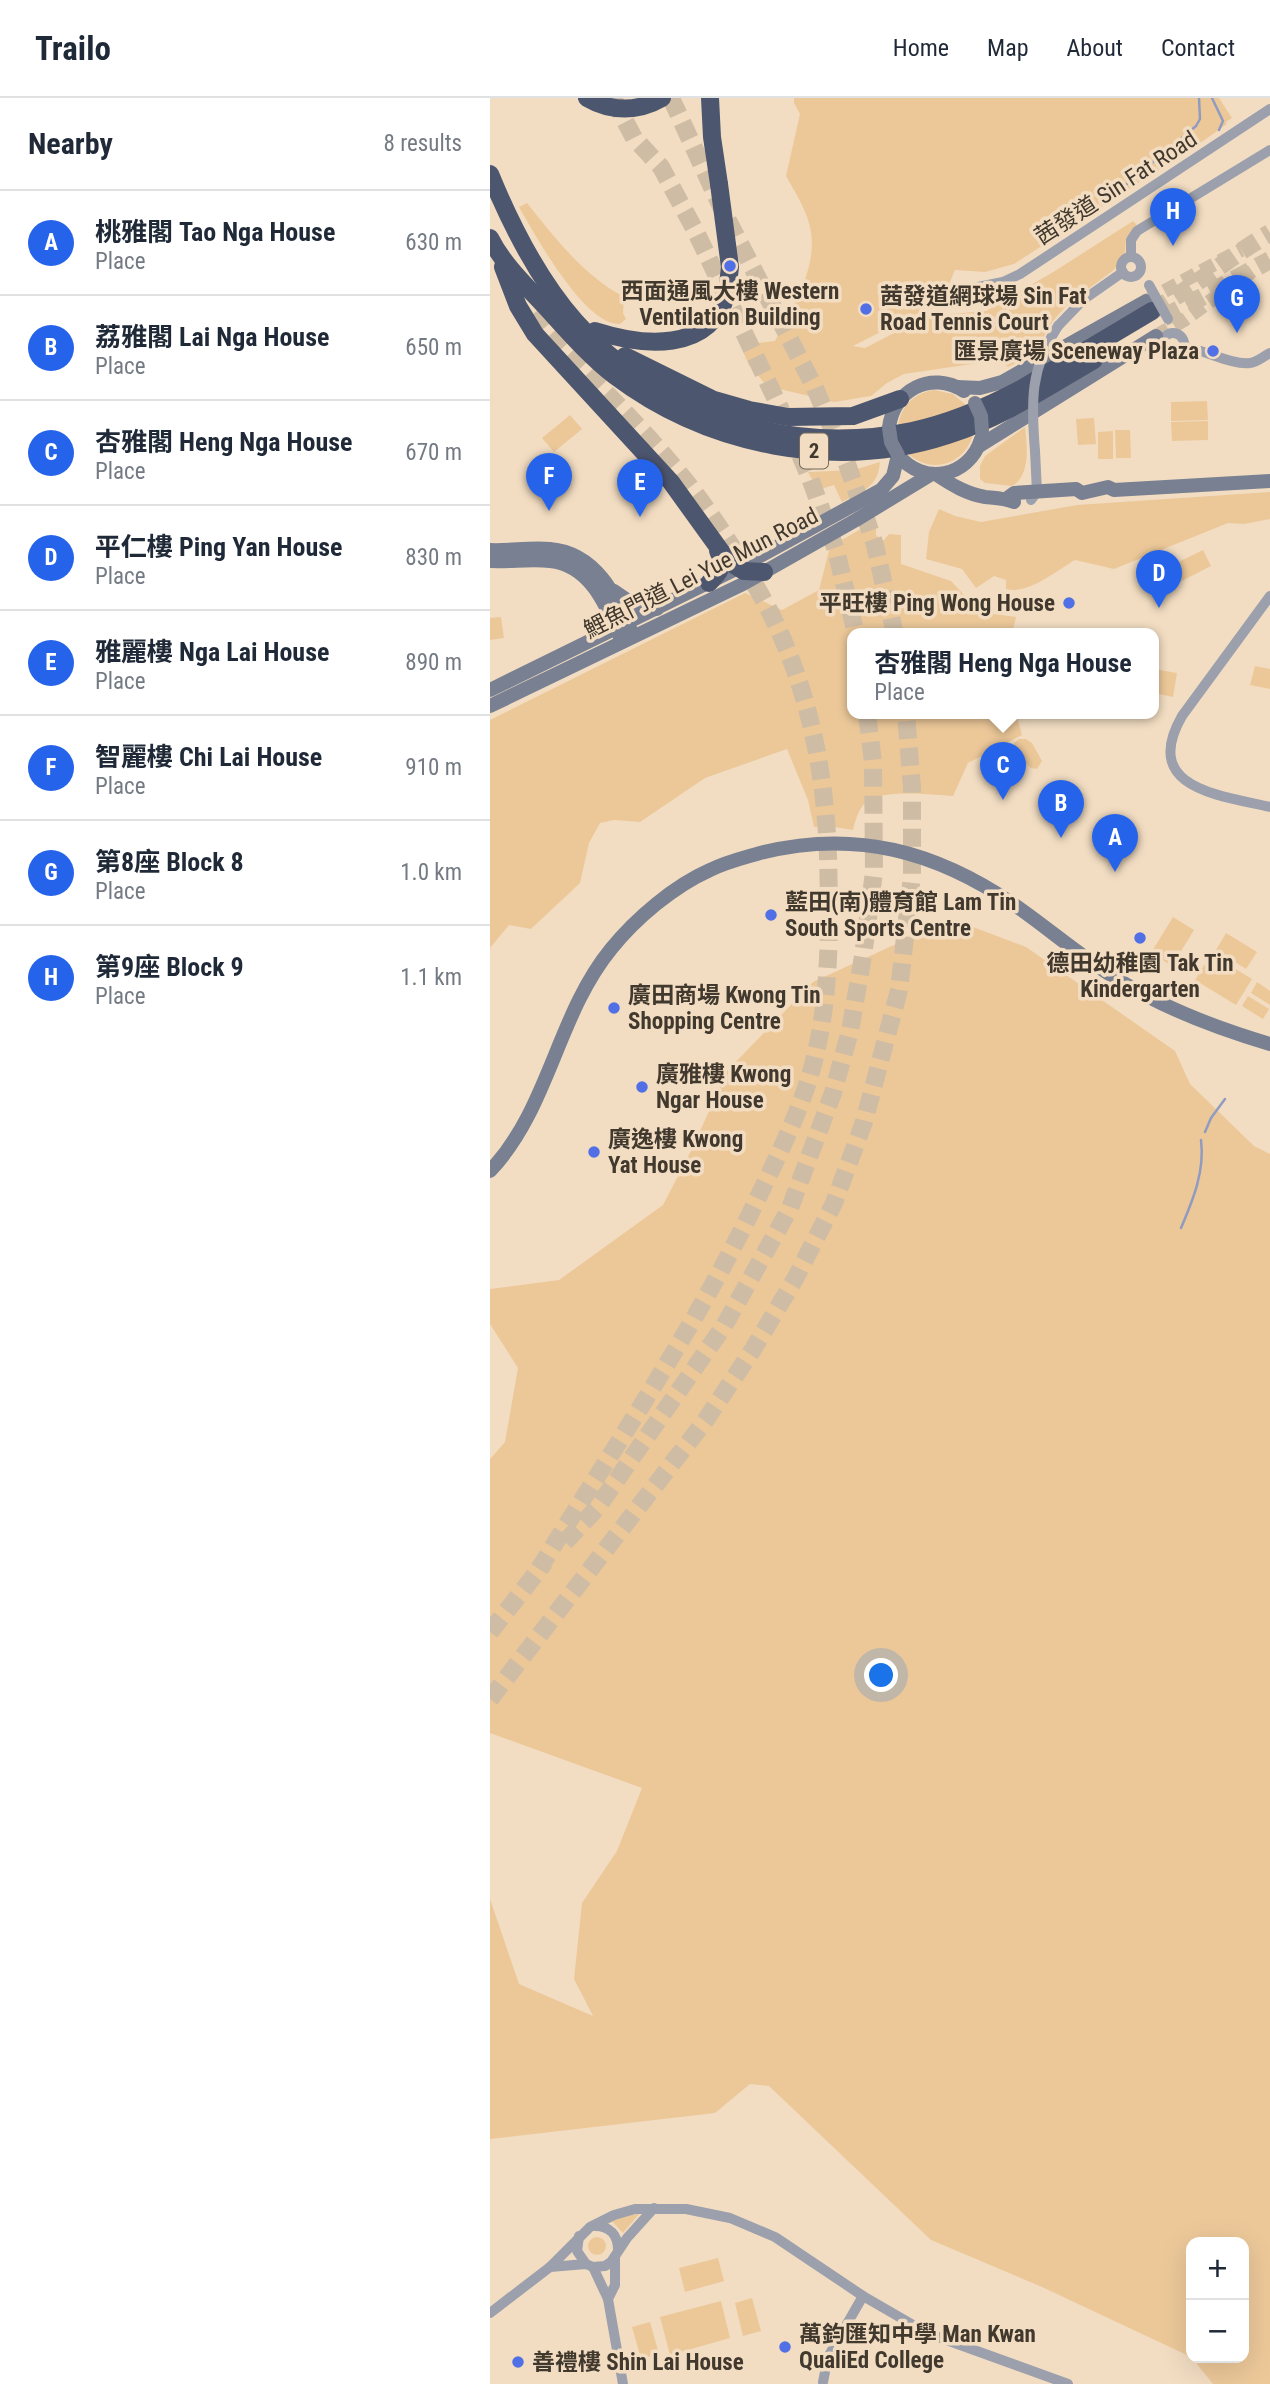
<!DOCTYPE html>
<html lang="en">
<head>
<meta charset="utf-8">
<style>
	:root { --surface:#fff; --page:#f6f6f7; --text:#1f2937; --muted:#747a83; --line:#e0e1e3; --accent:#2563eb }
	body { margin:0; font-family:"Roboto Condensed","Noto Sans TC",sans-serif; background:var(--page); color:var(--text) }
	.controls { position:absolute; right:21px; bottom:21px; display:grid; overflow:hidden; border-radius:14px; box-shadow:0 7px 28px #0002 }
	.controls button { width:63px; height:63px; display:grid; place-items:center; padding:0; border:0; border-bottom:2px solid var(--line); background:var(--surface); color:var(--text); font:35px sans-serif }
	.you { position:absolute; left:392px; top:1578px; width:24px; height:24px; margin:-18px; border:5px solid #fff; border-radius:50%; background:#1a73e8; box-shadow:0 0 0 10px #1a73e833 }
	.badge { display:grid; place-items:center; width:46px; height:46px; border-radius:50%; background:var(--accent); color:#fff; font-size:23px; font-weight:700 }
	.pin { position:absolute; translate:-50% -58px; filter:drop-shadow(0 2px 4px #0008) }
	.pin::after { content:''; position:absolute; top:37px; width:24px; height:21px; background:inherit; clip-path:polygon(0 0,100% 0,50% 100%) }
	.popup { position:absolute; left:357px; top:530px; width:312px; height:91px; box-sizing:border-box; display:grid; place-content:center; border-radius:14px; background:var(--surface); filter:drop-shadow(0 2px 5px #0005); font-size:23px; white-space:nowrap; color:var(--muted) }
	.popup b { font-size:26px; color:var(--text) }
	.popup::after { content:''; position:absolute; left:50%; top:100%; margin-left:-14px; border:14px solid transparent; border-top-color:var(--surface) }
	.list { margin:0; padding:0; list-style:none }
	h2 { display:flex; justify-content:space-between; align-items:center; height:91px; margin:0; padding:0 28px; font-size:30px }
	h2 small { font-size:23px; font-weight:400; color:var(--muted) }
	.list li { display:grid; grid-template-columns:46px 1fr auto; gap:21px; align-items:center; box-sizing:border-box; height:105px; padding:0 28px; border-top:2px solid var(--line) }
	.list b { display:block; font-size:26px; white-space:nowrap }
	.list p { margin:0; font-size:23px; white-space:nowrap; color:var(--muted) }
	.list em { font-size:23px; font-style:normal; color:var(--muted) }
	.map { position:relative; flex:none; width:780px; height:2286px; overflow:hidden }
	header { display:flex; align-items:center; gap:42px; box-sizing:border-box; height:98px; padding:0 35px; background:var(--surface); border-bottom:2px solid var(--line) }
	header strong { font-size:33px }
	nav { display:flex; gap:38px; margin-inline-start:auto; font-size:24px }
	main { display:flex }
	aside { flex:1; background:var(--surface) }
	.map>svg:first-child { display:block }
</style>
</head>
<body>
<header>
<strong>Trailo</strong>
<nav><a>Home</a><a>Map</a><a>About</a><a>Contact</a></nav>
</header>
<main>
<aside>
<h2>Nearby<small>8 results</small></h2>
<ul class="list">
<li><span class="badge">A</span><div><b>桃雅閣 Tao Nga House</b><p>Place</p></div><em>630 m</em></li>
<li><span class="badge">B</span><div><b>荔雅閣 Lai Nga House</b><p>Place</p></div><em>650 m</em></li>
<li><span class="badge">C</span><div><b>杏雅閣 Heng Nga House</b><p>Place</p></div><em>670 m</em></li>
<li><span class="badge">D</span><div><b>平仁樓 Ping Yan House</b><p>Place</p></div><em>830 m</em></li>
<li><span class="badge">E</span><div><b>雅麗樓 Nga Lai House</b><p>Place</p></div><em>890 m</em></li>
<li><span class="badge">F</span><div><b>智麗樓 Chi Lai House</b><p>Place</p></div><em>910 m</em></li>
<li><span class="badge">G</span><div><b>第8座 Block 8</b><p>Place</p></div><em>1.0 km</em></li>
<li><span class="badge">H</span><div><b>第9座 Block 9</b><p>Place</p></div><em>1.1 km</em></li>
</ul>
</aside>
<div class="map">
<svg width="780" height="2286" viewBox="0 0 780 2286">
	<rect width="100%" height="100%" fill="#f2ddc2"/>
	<g fill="#ecc899">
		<path d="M304,0H729L742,20L736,24L737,26L713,43L524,166L495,174L465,172L457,191L453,192L460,206L432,213L363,248L375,250L431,221L447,217L496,213L565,173L643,123L647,127L636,140L635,156L624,172L579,205L562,224L545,255L518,269L509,262L414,276L397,285L381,298L344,304L277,288L259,267L250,247L285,243C302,213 327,170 321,134C318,114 306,96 296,78L310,16L304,5Z"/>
		<path d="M37,105C65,140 93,177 134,199L133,215L136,221L130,226C95,228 45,137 29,109Z"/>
		<path d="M444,292L463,296L477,308L454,317L408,328C411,308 424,295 444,292Z"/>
		<path d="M717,303L718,322L681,323V304Z"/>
		<path d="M80,317L92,331L64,354L52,340Z"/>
		<path d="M604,320L606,346L588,347L586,321Z"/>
		<path d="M718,323V342L682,343L681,324Z"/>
		<path d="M535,329C537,347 541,378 522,388L495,385L490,381V368L495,358Z"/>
		<path d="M625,332H640L641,360H626Z"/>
		<path d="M623,333V361H608V334Z"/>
		<path d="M483,337C474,367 441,377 417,355Z"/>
		<path d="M390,364C388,390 372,393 352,404L344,387L328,392L318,374L364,372Z"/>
		<path d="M780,394V421L754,426L738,425L624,471L585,462C566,473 538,497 516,491V482L504,478L486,490L472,471L436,461L439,434L449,411L465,418L491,424L587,407Z"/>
		<path d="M386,422V437L393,443L399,436L411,437V466L461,483L490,514L526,519L522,536H363V616H526L532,637L478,665L463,698C441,697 391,690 374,706C368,713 365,723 363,732L338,728L324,729L318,702L297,651L215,680L150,724L124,722L110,725L99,745L90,785L41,831L19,827L0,850V622L255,495L292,512L329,492L340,449Z"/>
		<path d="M713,452L721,468L672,493L664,476Z"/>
		<path d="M11,519L14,540L0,542V520Z"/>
		<path d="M765,568L780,571V591L760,587Z"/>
		<path d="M664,571L687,575L683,599L664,595Z"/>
		<path d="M529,641H536L542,645L552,663L547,671L541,670L524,655V645Z"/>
		<path d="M683,819L704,832L682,868L661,855Z"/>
		<path d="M483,829L536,849L685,953L700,986L764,1048L780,1056V2286H723L702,2260H754V2144H701V2259L552,2189L441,2142L279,1988L260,1986L225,2015L0,2041V1801L29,1886L103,1918L84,1881L92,1805L127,1753L152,1690L0,1635V1361L15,1344L28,1270L0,1226V1191L69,1182L173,1107L202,1051L237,973L323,884L428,836Z"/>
		<path d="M736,835L767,854L756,871L726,852Z"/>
		<path d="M721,856L762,881L746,907L705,882Z"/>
		<path d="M767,884L780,893V907L761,895Z"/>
		<path d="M758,898L779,911L773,921L752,908Z"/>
		<path d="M150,2115L133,2135L121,2122Z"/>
		<circle cx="107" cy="2148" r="9"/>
		<path d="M228,2160L234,2183L195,2194L189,2170Z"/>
		<path d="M262,2200L271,2233L253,2238L245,2205Z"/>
		<path d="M231,2203L240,2240L180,2257L170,2219Z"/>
		<path d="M160,2224L169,2256L151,2261L142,2229Z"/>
	</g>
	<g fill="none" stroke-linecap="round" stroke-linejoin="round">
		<g stroke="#919bc0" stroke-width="2.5">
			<path d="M722,0L733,23L729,32"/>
			<path d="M631,91L706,28L710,21L709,0"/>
			<path d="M715,1034L721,1020L735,1001"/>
			<path d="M691,1130C703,1102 715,1073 711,1042"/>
		</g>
		<g stroke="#cfbca4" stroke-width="14" stroke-dasharray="14 7" stroke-linecap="butt">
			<path d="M656,203L751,152"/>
			<path d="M666,238L694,222L762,173"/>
		</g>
		<g stroke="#cfbca4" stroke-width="18" stroke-dasharray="18 9" stroke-linecap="butt">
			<path d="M123,0L144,40L171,69L206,134L290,310L320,380L346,452L366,536"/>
			<path d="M181,0L233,113L325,290L357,366L385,447L405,536"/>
			<path d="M662,213C703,190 739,159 780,135"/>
			<path d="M43,216C86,267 136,312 179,363C213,402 242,447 268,492C315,573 335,665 338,758C340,834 341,911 318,984C304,1027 283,1068 264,1108C202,1235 123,1351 49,1471"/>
			<path d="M673,220L780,162"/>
			<path d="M75,1444L107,1410L234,1228L300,1110L343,995L360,933L373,858L384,774L383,664L377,616"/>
			<path d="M0,1534L55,1464"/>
			<path d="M0,1601L215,1323L262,1253L305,1181L344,1105L374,1024L409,892L422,778V690L416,616"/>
		</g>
		<g stroke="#9ba0ac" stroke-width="10">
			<path d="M641,159V142L647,133L780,52"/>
			<circle cx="641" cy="169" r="10"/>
			<path d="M488,189L513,184L530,176L780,11"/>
			<path d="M568,228L593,202L633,174"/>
			<circle cx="683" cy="246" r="11"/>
			<path d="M693,249C714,251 740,267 760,265C766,265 774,258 780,255"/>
			<path d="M541,402L547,394L545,353"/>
			<path d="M780,498L692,618C651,690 728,697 780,709"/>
			<path d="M105,2128C120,2128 128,2137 128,2152"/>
			<path d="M89,2138L87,2153L96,2166"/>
			<path d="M60,2169L96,2166L103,2169L115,2168L121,2164L137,2140L164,2110"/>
			<path d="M103,2169L118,2201L133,2286"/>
			<path d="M118,2201L125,2187V2159"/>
			<path d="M0,2215L60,2169L100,2129L124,2117L145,2111H196L240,2120L285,2139L373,2198L437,2235L578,2286"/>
			<path d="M333,2284L338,2259L373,2198"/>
		</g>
		<g stroke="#798092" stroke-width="14">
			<path d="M467,289L490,290L512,284L656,203"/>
			<path d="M399,330C403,292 441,272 474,293"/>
			<path d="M489,348L666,238"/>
			<path d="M408,357C433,388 479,380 491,341"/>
			<path d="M447,377C462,387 477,396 495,399C505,400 514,400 524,404"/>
			<path d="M516,401L524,395L586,391L592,395L618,389L624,392L780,383"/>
			<path d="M0,452C20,453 40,449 60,451C106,455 126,497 142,535"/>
			<path d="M0,463C20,464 40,461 60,463C100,467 116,507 130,539"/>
			<path d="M124,493L143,506L167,511"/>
			<path d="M0,592L248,470L391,392L403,378L408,357"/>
			<path d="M0,608L253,486L366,422L440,377"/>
			<path d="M0,1073C59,1011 67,917 121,851C146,820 184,788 220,772C236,764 253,760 270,755C365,731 446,753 526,808C559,831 590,858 624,879C672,910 726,930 780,946"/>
		</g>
		<g stroke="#4d566f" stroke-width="18">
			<path d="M220,0L222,39L229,86"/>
			<path d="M0,76C21,127 48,181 85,223C168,318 300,358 422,333C460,325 497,309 531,291L662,213"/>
			<path d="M0,140C15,170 42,193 64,218C83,239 102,260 125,278C218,348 346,374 458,337C511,320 556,290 604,262"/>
			<path d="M13,169L28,208L45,236L181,384L238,463L254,473L274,474"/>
			<path d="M105,233C152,248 220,256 237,195"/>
			<path d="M135,258L224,302L259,312L298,319L363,318L410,301"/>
			<path d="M219,485C229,475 236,467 228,453"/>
		</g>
		<g stroke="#9ba0ac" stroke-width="10">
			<path d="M659,187L678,221"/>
			<path d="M545,353C541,304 540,270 568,228"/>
		</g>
		<g stroke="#798092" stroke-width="14">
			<path d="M485,305L491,318L492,333"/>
			<path d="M399,330L401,344L408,357"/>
		</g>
		<g stroke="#4d566f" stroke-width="18">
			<path d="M97,0C121,14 148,14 172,0"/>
			<path d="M229,86L240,169L237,195"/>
		</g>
	</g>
	<g fill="#5270e5" stroke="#f2ddc2" stroke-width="2.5">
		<circle cx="240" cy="168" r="7"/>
		<circle cx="376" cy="211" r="7"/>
		<circle cx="723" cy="253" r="7"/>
		<circle cx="579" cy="505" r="7"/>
		<circle cx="281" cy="817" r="7"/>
		<circle cx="650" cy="840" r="7"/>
		<circle cx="124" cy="910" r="7"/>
		<circle cx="152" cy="989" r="7"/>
		<circle cx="104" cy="1054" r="7"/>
		<circle cx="295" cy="2249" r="7"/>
		<circle cx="28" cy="2264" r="7"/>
	</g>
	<g text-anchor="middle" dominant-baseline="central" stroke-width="7" stroke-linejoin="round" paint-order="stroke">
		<rect fill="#f2ddc2" stroke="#766a5a" stroke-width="2" x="310" y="335.5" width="28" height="35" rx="5"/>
		<g font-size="21" font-weight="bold" fill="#41382e">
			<text x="324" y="353">2</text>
		</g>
		<g font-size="23" fill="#41382e" stroke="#f2ddc2">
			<text transform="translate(626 90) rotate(-33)">茜發道 Sin Fat Road</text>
			<text transform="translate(211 475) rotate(-27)">鯉魚門道 Lei Yue Mun Road</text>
		</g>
		<g font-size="23" font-weight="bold" fill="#41382e" stroke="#f2ddc2" text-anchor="start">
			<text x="240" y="193" text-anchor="middle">西面通風大樓 Western<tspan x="240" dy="26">Ventilation Building</tspan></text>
			<text x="390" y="198">茜發道網球場 Sin Fat<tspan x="390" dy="26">Road Tennis Court</tspan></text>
			<text x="709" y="253" text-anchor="end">匯景廣場 Sceneway Plaza</text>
			<text x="565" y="505" text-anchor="end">平旺樓 Ping Wong House</text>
			<text x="295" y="804">藍田(南)體育館 Lam Tin<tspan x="295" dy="26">South Sports Centre</tspan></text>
			<text x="650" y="865" text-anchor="middle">德田幼稚園 Tak Tin<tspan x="650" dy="26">Kindergarten</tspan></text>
			<text x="138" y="897">廣田商場 Kwong Tin<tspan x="138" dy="26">Shopping Centre</tspan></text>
			<text x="166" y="976">廣雅樓 Kwong<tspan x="166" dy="26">Ngar House</tspan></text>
			<text x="118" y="1041">廣逸樓 Kwong<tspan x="118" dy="26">Yat House</tspan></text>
			<text x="309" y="2236">萬鈞匯知中學 Man Kwan<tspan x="309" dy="26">QualiEd College</tspan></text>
			<text x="42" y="2264">善禮樓 Shin Lai House</text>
		</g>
	</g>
</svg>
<div class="controls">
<button>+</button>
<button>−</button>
</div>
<div class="you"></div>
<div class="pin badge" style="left:625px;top:774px">A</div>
<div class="pin badge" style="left:571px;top:740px">B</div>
<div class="pin badge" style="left:513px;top:702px">C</div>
<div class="popup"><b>杏雅閣 Heng Nga House</b>Place</div>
<div class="pin badge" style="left:669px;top:510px">D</div>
<div class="pin badge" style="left:150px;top:419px">E</div>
<div class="pin badge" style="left:59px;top:413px">F</div>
<div class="pin badge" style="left:747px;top:235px">G</div>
<div class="pin badge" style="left:683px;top:148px">H</div>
</div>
</main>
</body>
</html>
